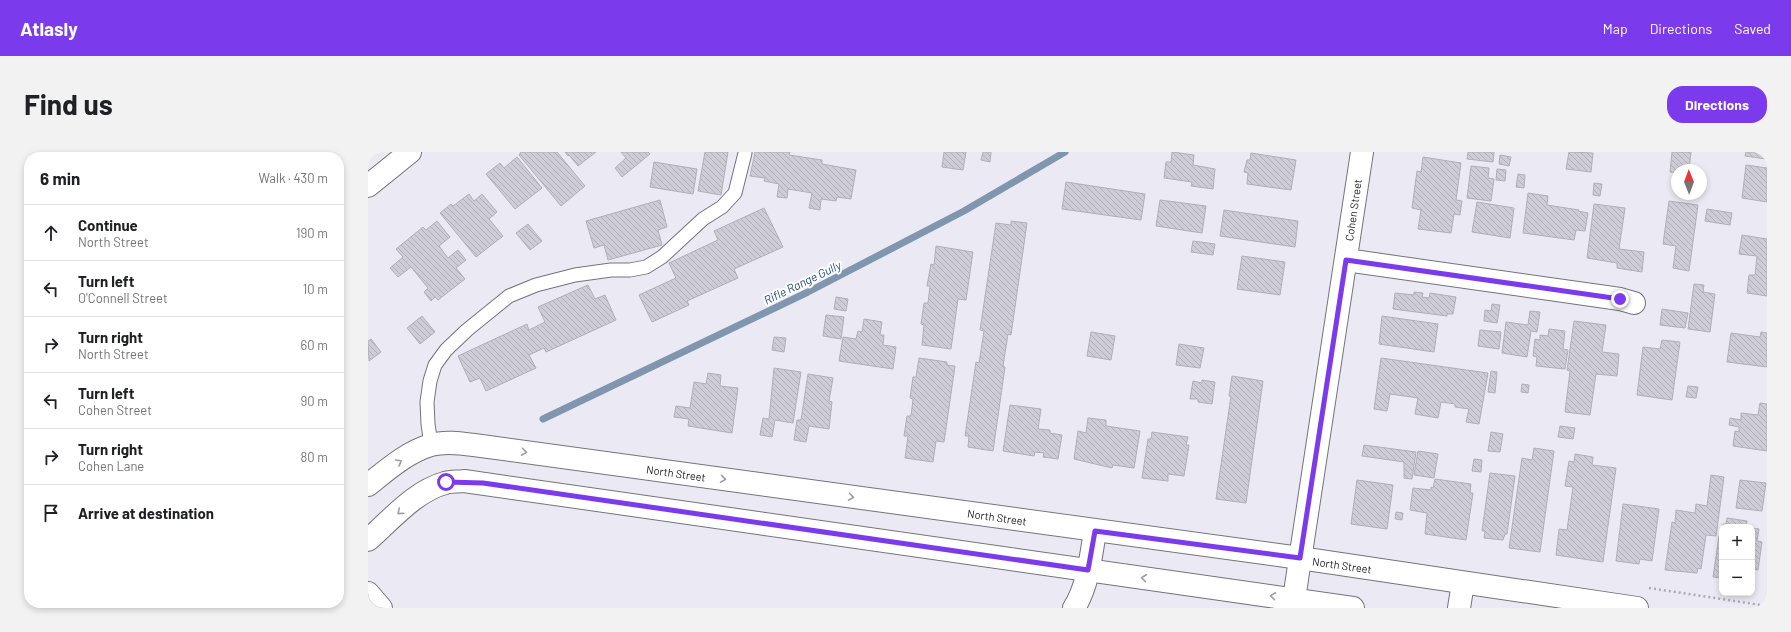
<!DOCTYPE html>
<html lang="en">
<head>
<meta charset="utf-8">
<style>
	:root { --surface:#fff; --page:#f2f2f2; --text:#202124; --muted:#757577; --line:#e0e0e0; --accent:#7c3aed }
	body { margin:0; font-family:Barlow,sans-serif; background:var(--page); color:var(--text) }
	.controls { position:absolute; right:12px; bottom:12px; display:grid; overflow:hidden; border-radius:8px; box-shadow:0 2px 6px #0003 }
	.controls button { width:36px; height:36px; display:grid; place-items:center; padding:0; border:0; border-bottom:1px solid var(--line); background:var(--surface); color:var(--text); font:20px sans-serif }
	.compass { position:absolute; left:1303px; top:12px; width:36px; height:36px; border-radius:50%; background:var(--surface); box-shadow:0 2px 6px #0003; rotate:359deg }
	.stop { position:absolute; width:12px; height:12px; margin:-9px; border:3px solid #7c3aed; border-radius:50%; background:#fff }
	.stop.end { background:#7c3aed; border-color:#fff; box-shadow:0 1px 4px #0008 }
	.list { margin:0; padding:0; list-style:none }
	h2 { display:flex; justify-content:space-between; align-items:center; height:52px; margin:0; padding:0 16px; font-size:17px }
	h2 small { font-size:13px; font-weight:400; color:var(--muted) }
	.list li { display:grid; grid-template-columns:26px 1fr auto; gap:12px; align-items:center; box-sizing:border-box; height:56px; padding:0 16px; border-top:1px solid var(--line) }
	.list b { display:block; font-size:15px; white-space:nowrap }
	.list p { margin:0; font-size:13px; white-space:nowrap; color:var(--muted) }
	.list em { font-size:13px; font-style:normal; color:var(--muted) }
	.icon { flex:none; width:22px; height:22px; fill:none; stroke:currentColor; stroke-width:2; stroke-linecap:round; stroke-linejoin:round }
	.map { position:relative; flex:none; width:1399px; height:456px; overflow:hidden; border-radius:16px }
	header { display:flex; align-items:center; gap:24px; box-sizing:border-box; height:56px; padding:0 20px; background:var(--accent); color:#fff }
	header strong { font-size:19px }
	nav { display:flex; gap:22px; margin-inline-start:auto; font-size:14px }
	.intro { display:flex; align-items:center; justify-content:space-between; box-sizing:border-box; height:96px; padding:0 24px }
	h1 { margin:0; font-size:28px }
	.button { padding:10px 18px; border-radius:16px; background:var(--accent); color:#fff; font-size:14px; font-weight:700 }
	main { display:flex; gap:24px; padding:0 24px }
	aside { flex:1; background:var(--surface); border-radius:16px; box-shadow:0 2px 6px #0003 }
	.map>svg:first-child { display:block }
</style>
</head>
<body>
<header>
<strong>Atlasly</strong>
<nav><a>Map</a><a>Directions</a><a>Saved</a></nav>
</header>
<div class="intro"><h1>Find us</h1><a class="button">Directions</a></div>
<main>
<aside>
<h2>6 min<small>Walk · 430 m</small></h2>
<ul class="list">
<li><svg class="icon" aria-label="ahead" viewBox="0 0 24 24"><path d="M12 20V5M6 11l6-6 6 6"/></svg><div><b>Continue</b><p>North Street</p></div><em>190 m</em></li>
<li><svg class="icon" aria-label="left" viewBox="0 0 24 24"><path d="M17 20v-9H6M10 6l-5 5 5 5"/></svg><div><b>Turn left</b><p>O'Connell Street</p></div><em>10 m</em></li>
<li><svg class="icon" aria-label="right" viewBox="0 0 24 24"><path d="M7 20v-9h11M14 6l5 5-5 5"/></svg><div><b>Turn right</b><p>North Street</p></div><em>60 m</em></li>
<li><svg class="icon" aria-label="left" viewBox="0 0 24 24"><path d="M17 20v-9H6M10 6l-5 5 5 5"/></svg><div><b>Turn left</b><p>Cohen Street</p></div><em>90 m</em></li>
<li><svg class="icon" aria-label="right" viewBox="0 0 24 24"><path d="M7 20v-9h11M14 6l5 5-5 5"/></svg><div><b>Turn right</b><p>Cohen Lane</p></div><em>80 m</em></li>
<li><svg class="icon" aria-label="arrive" viewBox="0 0 24 24"><path d="M6 21V4h12l-3 4 3 4H6"/></svg><div><b>Arrive at destination</b></div></li>
</ul>
</aside>
<div class="map">
<svg width="1399" height="456" viewBox="0 0 1399 456">
	<defs>
		<pattern id="building-back-hatch" width="6" height="6" patternUnits="userSpaceOnUse"><rect width="6" height="6" fill="#cecdd7"/><path d="M-1 5l2 2M0 0l6 6M5-1l2 2" fill="none" stroke="#b1b0b9"/></pattern>
	</defs>
	<rect width="100%" height="100%" fill="#ebeaf4"/>
	<g fill="none" stroke-linecap="round" stroke-linejoin="round">
		<path stroke="#7f96ae" stroke-width="7" d="M175,267L440,140L596,59L697,0"/>
	</g>
	<g fill="url(#building-back-hatch)" stroke="#afafb8">
		<path d="M153,0H189L217,34L193,54L151,3Z"/>
		<path d="M197,0H228L210,14L201,3L200,4Z"/>
		<path d="M253,0H280L282,2L254,25L247,16L258,6Z"/>
		<path d="M337,0H360L353,43L330,39Z"/>
		<path d="M387,0H422L421,3L454,8V12L488,18L483,47L469,45L468,49L453,47L452,58L441,56L444,41L420,37L419,46L409,45L411,32L396,29L397,26L382,24Z"/>
		<path d="M576,0H598L595,18L574,15Z"/>
		<path d="M615,0H623L622,10L613,8Z"/>
		<path d="M804,0L826,3L825,13L847,17L845,37L823,34L824,30L796,26L798,10H803Z"/>
		<path d="M1100,0H1126L1125,10L1099,7Z"/>
		<path d="M1201,0L1225,1L1223,20L1198,17Z"/>
		<path d="M1304,0H1323L1321,18H1309V21L1302,20Z"/>
		<path d="M1378,0H1399L1398,7L1377,4Z"/>
		<path d="M883,1L928,8L923,38L879,32L880,21L876,20L879,8H882Z"/>
		<path d="M1132,3L1143,5L1141,14L1131,12Z"/>
		<path d="M149,5L174,36L147,57L118,22L132,11L136,16Z"/>
		<path d="M1055,5L1093,11L1088,48L1094,49L1092,63L1086,62L1083,81L1050,77L1053,58L1044,56L1049,19L1053,20Z"/>
		<path d="M286,10L329,17L325,42L282,35Z"/>
		<path d="M1378,13L1399,16V50L1374,46Z"/>
		<path d="M1103,14L1121,16L1120,26L1126,27L1123,49L1099,46Z"/>
		<path d="M1129,17L1138,18L1137,29L1128,28Z"/>
		<path d="M1150,22L1157,23L1156,36L1148,35Z"/>
		<path d="M698,30L777,42L773,68L694,57Z"/>
		<path d="M1226,31L1234,32L1232,44L1225,43Z"/>
		<path d="M1160,41L1180,44L1179,53L1211,58L1210,59L1220,61L1217,79L1208,78L1206,88L1155,81Z"/>
		<path d="M101,42L106,49L114,42L129,60L121,67L135,84L108,105L72,61L83,52L85,54Z"/>
		<path d="M292,48L299,75L290,78L294,93L240,108L236,93L226,96L218,69Z"/>
		<path d="M792,48L838,54L834,81L788,74Z"/>
		<path d="M1301,49L1330,53L1321,119L1305,116L1308,94L1295,92Z"/>
		<path d="M1109,50L1146,56L1142,86L1104,80Z"/>
		<path d="M1226,52L1257,56L1251,97L1276,100L1274,120L1249,116V111L1219,106Z"/>
		<path d="M396,56L415,95L366,117L370,126L319,149L321,153L284,170L271,143L308,126L301,111L350,88L346,79Z"/>
		<path d="M1339,57L1364,61L1362,73L1337,69Z"/>
		<path d="M856,58L930,69L927,95L852,84Z"/>
		<path d="M69,69L82,85L71,94L80,106L90,98L98,108L88,116L97,127L70,148L67,145L63,149L56,140L60,136L43,115L30,125L22,116L35,105L28,97L55,75L58,78Z"/>
		<path d="M643,69L659,71L643,183L640,182L635,214L637,215L625,299L600,295L601,284H597L608,210L611,211L616,179L612,178L628,71L643,73Z"/>
		<path d="M160,72L174,89L162,98L148,81Z"/>
		<path d="M1374,83L1399,87V144L1379,141L1381,123H1387L1389,104L1371,102Z"/>
		<path d="M825,89L847,92L845,103L823,100Z"/>
		<path d="M568,94L605,100L598,148L590,147L583,197L554,193L556,173L553,172L556,151H560L562,134H559L563,112L566,113Z"/>
		<path d="M874,104L917,110L912,143L869,137Z"/>
		<path d="M1326,132L1336,133L1335,140L1347,142L1342,180L1320,177Z"/>
		<path d="M220,133L227,147L237,143L248,168L178,200L176,196L161,203L168,216L118,239L112,226L102,230L90,204L159,172L161,178L177,170L170,155Z"/>
		<path d="M1046,140L1055,141L1054,145L1061,146L1062,141L1088,145L1085,162H1079V164L1025,157L1027,141L1046,143Z"/>
		<path d="M468,145L480,147L478,159L466,157Z"/>
		<path d="M1124,152L1132,153L1129,171L1116,169L1117,158L1123,159Z"/>
		<path d="M1294,157L1320,161L1317,176L1292,173Z"/>
		<path d="M1162,159L1172,160L1169,180L1163,179L1159,205L1134,201L1138,170L1160,173Z"/>
		<path d="M458,163L476,165L473,187L455,184Z"/>
		<path d="M54,164L67,180L52,192L39,176Z"/>
		<path d="M1014,164L1070,172L1066,200L1011,192Z"/>
		<path d="M496,167L514,170L512,183H516L515,193L528,195L525,217L471,209L475,185L488,187L490,179L494,180Z"/>
		<path d="M1206,169L1238,173L1234,200L1251,202L1249,224L1228,222L1222,263L1197,260L1202,219L1199,218Z"/>
		<path d="M1181,177L1197,179L1195,197L1200,198L1197,217L1168,214L1169,205L1165,204L1167,187L1172,188V183L1180,184Z"/>
		<path d="M1112,178L1133,180L1131,197L1110,194Z"/>
		<path d="M723,180L747,184L743,208L719,204Z"/>
		<path d="M1393,180L1399,181V215L1359,210L1363,181L1392,185Z"/>
		<path d="M406,185L418,186L416,200L404,198Z"/>
		<path d="M3,187L13,200L1,209L0,189Z"/>
		<path d="M1294,188L1312,190L1304,248L1269,243L1275,195L1292,197Z"/>
		<path d="M811,192L836,196L832,216L808,213Z"/>
		<path d="M551,206L579,210V213L587,214L576,290L568,289L565,310L537,306L540,284H536L539,264H543L545,247L542,246L545,225H548Z"/>
		<path d="M1013,206L1120,221L1111,272L1098,270L1101,257L1087,255V252L1073,250L1070,266L1047,262L1050,246L1022,242L1019,259L1006,257Z"/>
		<path d="M406,216L433,220L425,271L407,268L404,285L392,283L395,266L401,267Z"/>
		<path d="M1123,219L1129,220L1127,241L1120,240Z"/>
		<path d="M340,221L353,223L352,234L370,236L364,281L320,274L321,267L306,265L308,254L322,256L326,230L338,232Z"/>
		<path d="M440,222L465,226L461,249L464,250L461,277L441,274L438,290L426,288L429,268H433Z"/>
		<path d="M864,224L895,229L878,351L848,347L863,244H861Z"/>
		<path d="M834,228L847,230L844,252L830,250V247H822L825,229L834,231Z"/>
		<path d="M1154,232L1161,233L1160,241L1153,240Z"/>
		<path d="M1320,234L1330,235L1328,246L1318,245Z"/>
		<path d="M1392,251L1399,252V299L1365,294L1367,279L1371,280V275L1361,273L1362,266L1373,268V261L1390,263Z"/>
		<path d="M642,253L673,257L670,277L682,278V281L694,283L690,307L675,305L676,301L667,300L666,304L635,299Z"/>
		<path d="M720,266L738,268V274L772,279L766,316L745,313L744,316L706,307L710,279L718,281Z"/>
		<path d="M1192,274L1207,276L1205,287L1190,285Z"/>
		<path d="M784,280L820,285L818,293H821L816,324L800,322V329L774,326L780,287H783Z"/>
		<path d="M1123,280L1135,282L1132,300L1120,299Z"/>
		<path d="M996,293L1048,300L1044,327L1036,326V310L994,304Z"/>
		<path d="M1166,296L1186,299L1172,400L1141,396L1154,306L1164,308Z"/>
		<path d="M1050,299L1070,302L1066,326L1046,323Z"/>
		<path d="M1207,302L1225,305L1224,313L1248,316L1235,410L1188,403L1191,377L1199,378L1205,335L1197,334L1201,309L1206,310Z"/>
		<path d="M1106,307L1114,308L1113,320L1104,319Z"/>
		<path d="M1122,321L1147,324L1139,382H1137L1135,388L1116,386L1117,379H1114Z"/>
		<path d="M1343,323L1356,325L1348,384L1338,383L1333,417L1330,416L1329,421L1297,418L1304,370L1307,371L1308,358L1327,361L1328,352L1339,354Z"/>
		<path d="M1067,327L1103,332L1102,341H1105L1098,388L1057,382L1059,361L1042,358L1045,336L1063,338V335L1065,336Z"/>
		<path d="M989,328L1025,333L1019,377L983,372Z"/>
		<path d="M1372,328L1398,331L1394,359L1368,356Z"/>
		<path d="M1255,352L1291,357L1284,409L1272,407L1271,412L1248,409Z"/>
		<path d="M1028,360L1035,361L1034,368L1027,367Z"/>
		<path d="M1359,366L1379,369L1378,375H1355V372H1358Z"/>
		<path d="M1384,376L1391,377L1389,389L1394,390L1390,418L1384,417V420Z"/>
		<path d="M1354,380V426L1345,425L1351,384H1353Z"/>
	</g>
	<g fill="none" stroke-linecap="round" stroke-linejoin="round">
		<g stroke="#74737c" stroke-width="15">
			<path id="lane" d="M63,293L60,272L59,250L62,229L67,213L78,198L99,178L141,144L168,133L207,123L243,118H262L278,115L294,105L335,67L354,55L367,41L377,1"/>
		</g>
		<g stroke="#74737c" stroke-width="24">
			<g id="street">
				<path d="M978,108L1252,147L1266,151"/>
				<path d="M0,333C19,318 39,300 63,293C76,289 92,291 106,293L932,406L1269,456"/>
				<path d="M0,388C23,368 47,339 77,331C83,329 90,330 96,329L985,456"/>
				<path d="M0,441L13,456"/>
				<path d="M926,447L994,0"/>
				<path d="M706,456C720,434 723,404 727,379"/>
				<path d="M1091,456L1095,431"/>
			</g>
		</g>
		<g stroke="#74737c" stroke-width="24">
			<path id="secondary" d="M0,34L42,0"/>
		</g>
		<path stroke="#aaaab1" stroke-width="2.5" stroke-dasharray="2 3" stroke-linecap="butt" d="M1281,436L1399,454"/>
		<use href="#lane" stroke="#fff" stroke-width="13"/>
		<use href="#street" stroke="#fff" stroke-width="22"/>
		<use href="#secondary" stroke="#fff" stroke-width="22"/>
	</g>
	<defs><path id="oneway-chevron" d="M-2-3.5L2.5 0L-2 3.5" fill="none" stroke-width="1.6" stroke-linecap="round" stroke-linejoin="round"/></defs>
	<g stroke="#9d9d9e">
		<use href="#oneway-chevron" transform="translate(156 300) rotate(8)"/>
		<use href="#oneway-chevron" transform="translate(31 310) rotate(-31)"/>
		<use href="#oneway-chevron" transform="translate(355 327) rotate(8)"/>
		<use href="#oneway-chevron" transform="translate(483 345) rotate(8)"/>
		<use href="#oneway-chevron" transform="translate(32 360) rotate(138)"/>
		<use href="#oneway-chevron" transform="translate(776 426) rotate(-172)"/>
		<use href="#oneway-chevron" transform="translate(905 444) rotate(-172)"/>
	</g>
	<g fill="none" stroke-linecap="round" stroke-linejoin="round">
		<path stroke="#7c3aed" stroke-width="5" d="M78,330L115,331L720,418L727,379L932,406L978,108L1252,147"/>
	</g>
	<g text-anchor="middle" dominant-baseline="central" stroke-width="4" stroke-linejoin="round" paint-order="stroke">
		<g font-size="11" fill="#252528" stroke="#fff">
			<text transform="translate(985 58) rotate(-82)">Cohen Street</text>
			<text transform="translate(308 321) rotate(8)">North Street</text>
			<text transform="translate(629 365) rotate(8)">North Street</text>
			<text transform="translate(974 413) rotate(8)">North Street</text>
		</g>
		<g font-size="12" font-style="italic" fill="#1c4e78" stroke="#fff">
			<text transform="translate(434 130) rotate(-26)">Rifle Range Gully</text>
		</g>
	</g>
</svg>
<div class="controls">
<button>+</button>
<button>−</button>
</div>
<svg class="compass" viewBox="-18 -18 36 36"><path d="M0-13l5 13h-10z" fill="#e53935"/><path d="M0 13l5-13h-10z" fill="#757577"/></svg>
<div class="stop" style="left:78px;top:330px"></div>
<div class="stop end" style="left:1252px;top:147px"></div>
</div>
</main>
</body>
</html>
